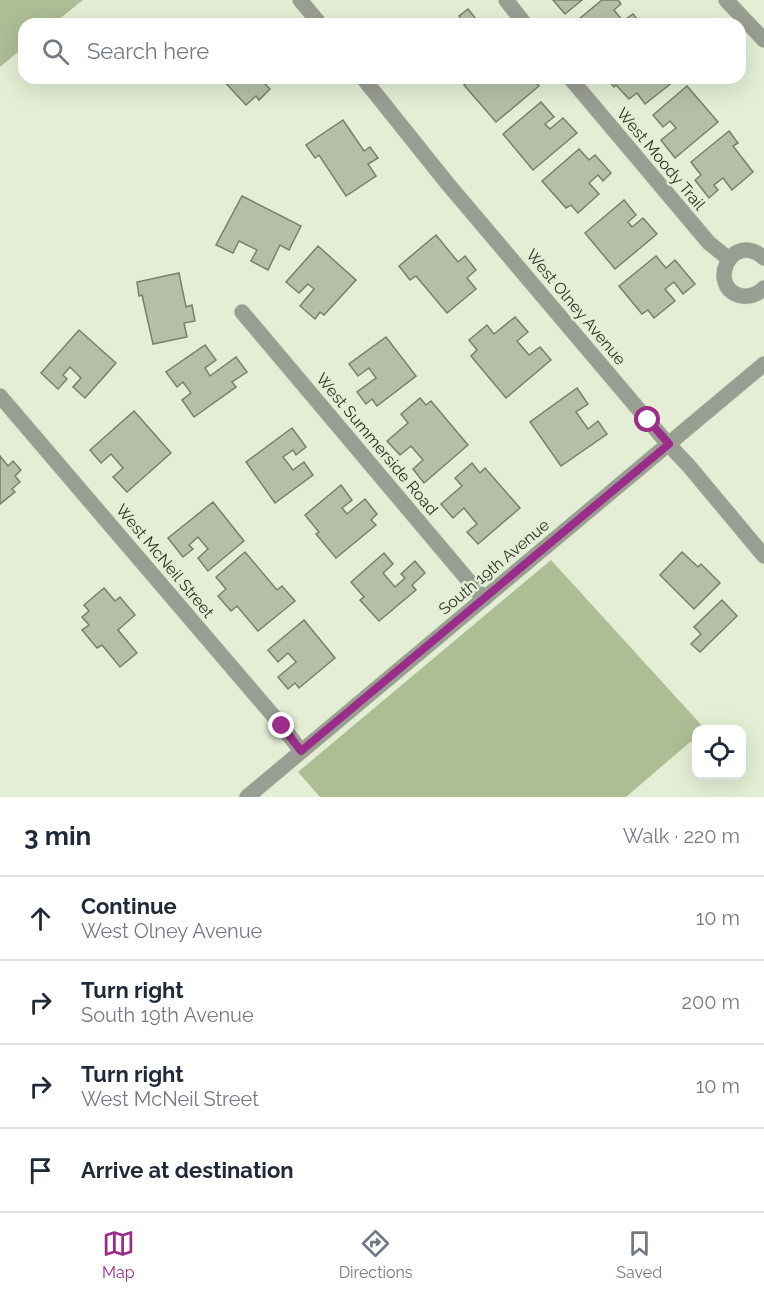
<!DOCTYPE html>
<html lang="en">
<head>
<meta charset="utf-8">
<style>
	:root { --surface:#fff; --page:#f2f2f3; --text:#1f2937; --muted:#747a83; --line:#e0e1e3; --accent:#9c2c8a }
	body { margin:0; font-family:Raleway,sans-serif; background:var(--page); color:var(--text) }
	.controls { position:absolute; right:18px; bottom:18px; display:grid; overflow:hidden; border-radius:12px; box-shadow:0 6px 24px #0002 }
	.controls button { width:54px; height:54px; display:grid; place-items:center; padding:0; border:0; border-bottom:2px solid var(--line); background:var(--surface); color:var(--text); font:30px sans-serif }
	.stop { position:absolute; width:18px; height:18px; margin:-14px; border:4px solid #9c2c8a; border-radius:50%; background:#fff }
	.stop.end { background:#9c2c8a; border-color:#fff; box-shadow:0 2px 6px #0008 }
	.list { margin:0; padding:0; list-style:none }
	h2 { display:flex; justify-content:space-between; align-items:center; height:78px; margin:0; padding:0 24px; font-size:26px }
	h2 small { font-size:20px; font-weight:400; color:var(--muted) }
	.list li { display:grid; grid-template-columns:39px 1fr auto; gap:18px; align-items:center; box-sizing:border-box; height:84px; padding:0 24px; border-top:2px solid var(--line) }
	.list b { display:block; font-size:22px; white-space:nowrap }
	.list p { margin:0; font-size:20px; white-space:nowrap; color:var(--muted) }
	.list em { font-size:20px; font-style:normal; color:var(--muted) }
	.icon { flex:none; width:33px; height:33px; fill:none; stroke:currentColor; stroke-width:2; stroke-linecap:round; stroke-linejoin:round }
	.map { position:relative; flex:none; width:764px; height:797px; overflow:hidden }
	.search { position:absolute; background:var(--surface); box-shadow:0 6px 24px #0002; left:18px; right:18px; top:18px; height:66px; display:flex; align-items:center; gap:15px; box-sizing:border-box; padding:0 21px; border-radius:18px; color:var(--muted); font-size:22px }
	.sheet { height:414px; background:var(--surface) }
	nav { display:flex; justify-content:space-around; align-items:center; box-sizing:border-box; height:84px; border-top:2px solid var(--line); background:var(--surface); font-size:16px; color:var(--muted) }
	nav a { display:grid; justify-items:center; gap:3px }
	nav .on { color:var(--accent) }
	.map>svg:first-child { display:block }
</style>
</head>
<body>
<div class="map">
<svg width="764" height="797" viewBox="0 0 764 797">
	<rect width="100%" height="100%" fill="#e3eed4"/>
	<g fill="#adbd94">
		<path d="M0,0H83L53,24H24V47L0,67Z"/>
		<path d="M551,560L705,729L696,730V737L626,797H320L298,772Z"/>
	</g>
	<g fill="#b5bfa6" stroke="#778169" stroke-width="1.5">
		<path d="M553,0H582L565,14Z"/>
		<path d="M602,0H618L621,4L614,10L623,21L633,14L641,24H573Z"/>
		<path d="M468,9L480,24H461L463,22L459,16Z"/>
		<path d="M221,78H266L263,82L270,89L259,100L256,96L246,105Z"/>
		<path d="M472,78H532L539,86L496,122L464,85Z"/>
		<path d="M606,78H678L645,104L637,93L629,99L616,85L614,87Z"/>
		<path d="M687,86L718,122L675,158L661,140L676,128L670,121L663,127L653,115Z"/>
		<path d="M541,102L554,117L545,124L550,129L563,118L577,133L533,170L503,134Z"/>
		<path d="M343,120L364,151L370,147L378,158L368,164L376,176L346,196L319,155L315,158L306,145Z"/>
		<path d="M729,131L738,143L733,146L753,172L732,190L723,178L714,185L718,190L709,198L695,180L701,175L691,162Z"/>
		<path d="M579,149L589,160L595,155L611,173L603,181L598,175L589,183L599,194L578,213L571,205L566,208L542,181Z"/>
		<path d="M242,196L301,226L289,250L280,245L268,270L251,261L257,250L239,241L233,253L216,245Z"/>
		<path d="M624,200L636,215L628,222L632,227L643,218L657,234L615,269L585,233Z"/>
		<path d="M436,235L458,262L465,256L476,270L467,278L476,289L447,313L416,276L410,280L399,266Z"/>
		<path d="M318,246L356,280L324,315L320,312L315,319L300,306L314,289L308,284L299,293L286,282Z"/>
		<path d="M656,256L666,268L675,260L695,284L683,294L674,282L665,289L675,301L654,318L648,310L642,314L619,286Z"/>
		<path d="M179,273L186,307L192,305L195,321L184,323L187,337L153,344L142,295L139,296L137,282Z"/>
		<path d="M515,317L528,332L517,341L529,355L540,347L551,360L506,398L471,356L477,350L469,340L487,325L494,334Z"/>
		<path d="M79,330L116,363L85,398L73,387L81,378L70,367L63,375L67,379L58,389L41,373Z"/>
		<path d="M386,337L416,376L377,406L372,399L366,404L357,392L376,378L369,368L358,376L349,364Z"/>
		<path d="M205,345L216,360L205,368L210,376L236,357L247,372L232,382L236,387L194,417L182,400L191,393L183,382L177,387L166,372Z"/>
		<path d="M577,388L588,404L576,412L588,429L598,421L607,434L561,466L530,422Z"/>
		<path d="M420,398L426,405L431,401L468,445L424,483L413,469L423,460L411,446L400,455L387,441L408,423L401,414Z"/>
		<path d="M134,411L171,453L127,492L113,477L123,468L111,454L101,463L90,450Z"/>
		<path d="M292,428L306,447L296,455L293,450L283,457L293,470L304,462L313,475L275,503L246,462Z"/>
		<path d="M0,456L8,466L13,461L21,470L15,476L20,482L12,489L15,492L0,504Z"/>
		<path d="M472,463L480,473L485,468L520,508L478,544L467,532L477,524L464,508L453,518L441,504L462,486L455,478Z"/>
		<path d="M341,485L352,500L342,508L347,514L365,499L377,514L371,520L376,525L336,558L316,534L319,532L305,515Z"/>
		<path d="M213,502L244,541L208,571L198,558L208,549L198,537L189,545L193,549L183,557L168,538Z"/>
		<path d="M245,552L277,590L282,586L295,601L258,631L237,606L231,611L218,596L226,589L216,577Z"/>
		<path d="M682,552L698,567L701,564L720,583L694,609L660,575Z"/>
		<path d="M384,553L393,564L383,573L395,587L405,578L401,574L415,561L425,573L412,585L416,590L379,621L360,600L364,597L351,582Z"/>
		<path d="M104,588L115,601L120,597L135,615L118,630L137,653L120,667L102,645L97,648L82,630L89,625L82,617L89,611L84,605Z"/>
		<path d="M722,600L737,616L700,652L691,644L701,634L694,627Z"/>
		<path d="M304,620L335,658L299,688L295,683L288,689L278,677L296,662L288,653L278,662L268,650Z"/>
	</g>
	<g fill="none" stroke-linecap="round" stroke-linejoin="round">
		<g stroke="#c2ccb5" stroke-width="16">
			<g id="minor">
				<path d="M300,0L320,24"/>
				<path d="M506,0L525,24"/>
				<path d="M726,0L764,40"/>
				<path d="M363,78L447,183L668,444L688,465L764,556"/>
				<path d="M570,78L709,243L729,259"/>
				<path d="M764,258C730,229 706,289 742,296C751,297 758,294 764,288"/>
				<path d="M242,312L484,599"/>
				<path d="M0,396L282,726L301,751"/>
			</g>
		</g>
		<g stroke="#c2ccb5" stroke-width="16">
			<path id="tertiary" d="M247,797L764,364"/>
		</g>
		<use href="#minor" stroke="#999e93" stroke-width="15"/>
		<use href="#tertiary" stroke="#999e93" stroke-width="15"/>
	</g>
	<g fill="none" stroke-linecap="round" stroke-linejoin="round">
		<path stroke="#9c2c8a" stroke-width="8" d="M282,726L301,751L669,444L648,420"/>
	</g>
	<g text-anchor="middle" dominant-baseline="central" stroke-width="5" stroke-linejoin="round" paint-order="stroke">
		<g font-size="16" fill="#2d3127" stroke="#e3eed4">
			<text transform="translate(661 159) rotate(50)">West Moody Trail</text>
			<text transform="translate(576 307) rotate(50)">West Olney Avenue</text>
			<text transform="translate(377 444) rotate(50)">West Summerside Road</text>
			<text transform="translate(165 561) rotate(50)">West McNeil Street</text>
			<text transform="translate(494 567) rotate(-40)">South 19th Avenue</text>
		</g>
	</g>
</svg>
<div class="controls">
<button><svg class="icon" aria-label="locate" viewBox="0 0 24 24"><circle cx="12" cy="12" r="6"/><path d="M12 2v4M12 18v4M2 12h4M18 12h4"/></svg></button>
</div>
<div class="stop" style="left:648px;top:420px"></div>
<div class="stop end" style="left:282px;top:726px"></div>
<div class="search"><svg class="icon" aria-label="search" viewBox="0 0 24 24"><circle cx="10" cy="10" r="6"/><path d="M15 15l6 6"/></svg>Search here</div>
</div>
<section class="sheet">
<h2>3 min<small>Walk · 220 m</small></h2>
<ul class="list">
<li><svg class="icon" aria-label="ahead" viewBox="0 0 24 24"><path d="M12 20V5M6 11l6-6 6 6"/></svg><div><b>Continue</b><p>West Olney Avenue</p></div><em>10 m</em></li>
<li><svg class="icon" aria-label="right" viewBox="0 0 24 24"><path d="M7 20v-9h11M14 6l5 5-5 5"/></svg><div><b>Turn right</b><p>South 19th Avenue</p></div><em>200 m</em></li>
<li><svg class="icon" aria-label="right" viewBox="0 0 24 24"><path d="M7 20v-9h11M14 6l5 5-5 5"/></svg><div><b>Turn right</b><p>West McNeil Street</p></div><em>10 m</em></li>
<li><svg class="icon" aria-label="arrive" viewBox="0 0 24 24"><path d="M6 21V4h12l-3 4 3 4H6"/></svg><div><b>Arrive at destination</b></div></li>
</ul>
</section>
<nav>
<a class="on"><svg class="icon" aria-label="map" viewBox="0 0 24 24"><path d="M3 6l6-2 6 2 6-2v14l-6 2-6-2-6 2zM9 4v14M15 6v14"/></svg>Map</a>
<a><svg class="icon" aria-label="directions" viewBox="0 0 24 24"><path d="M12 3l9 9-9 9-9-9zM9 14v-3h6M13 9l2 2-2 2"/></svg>Directions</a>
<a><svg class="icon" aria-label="saved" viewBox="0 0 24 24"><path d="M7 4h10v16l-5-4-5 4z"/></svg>Saved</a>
</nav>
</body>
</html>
